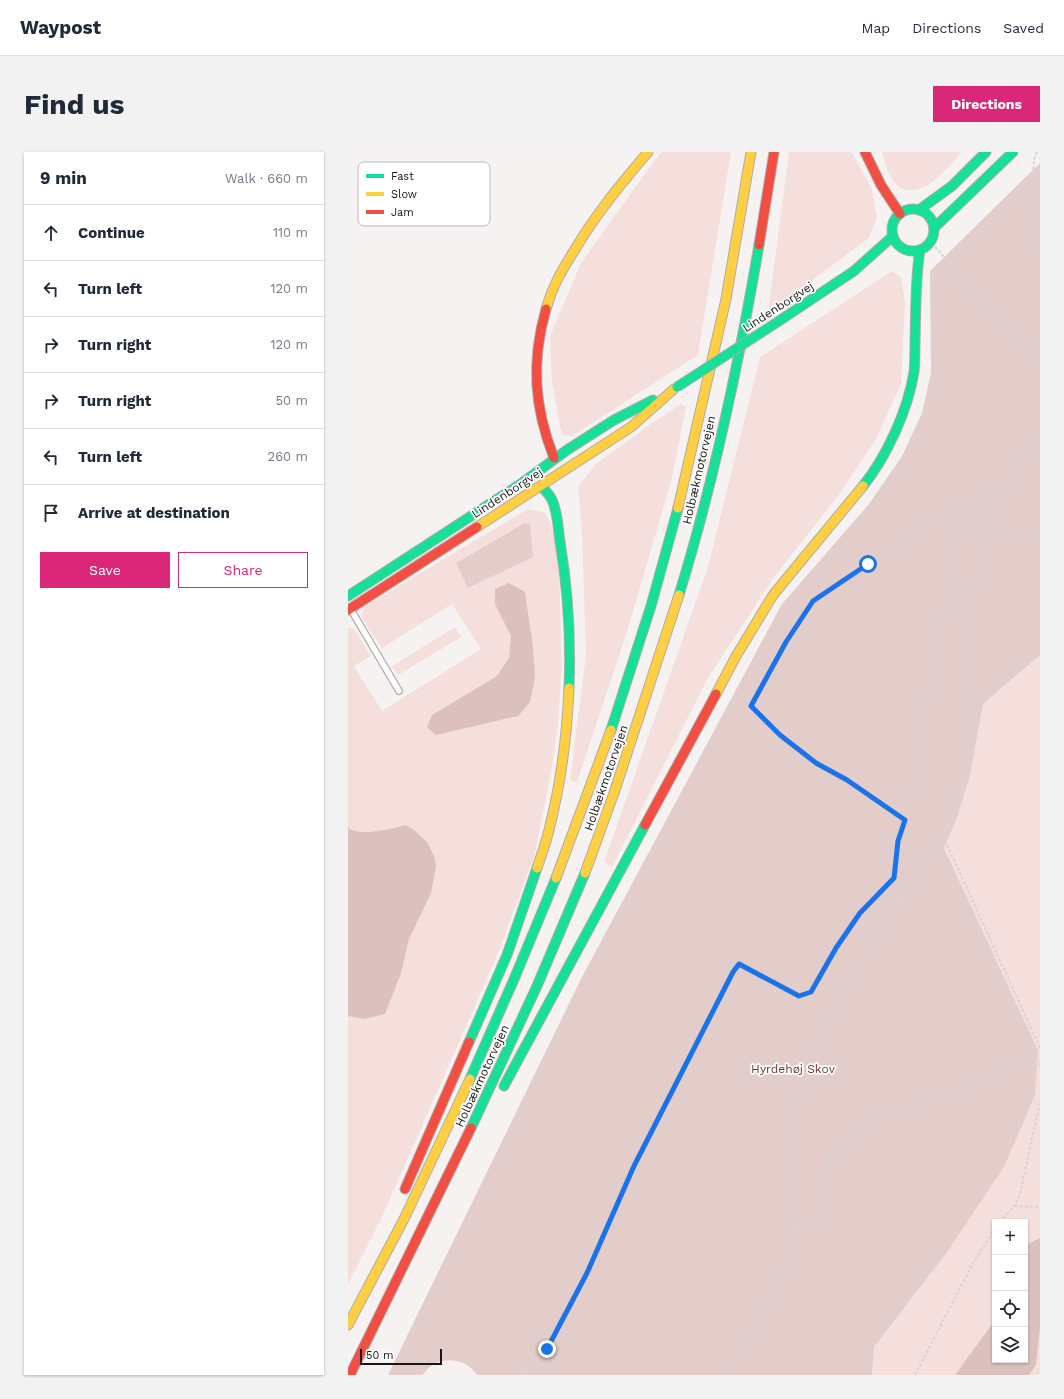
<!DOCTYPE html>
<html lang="en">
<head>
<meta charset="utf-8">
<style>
	:root { --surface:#fff; --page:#f2f2f3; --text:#1f2937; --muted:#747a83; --line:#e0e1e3; --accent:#db2777 }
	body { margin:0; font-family:"Work Sans",sans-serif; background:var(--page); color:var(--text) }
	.controls { position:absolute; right:12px; bottom:12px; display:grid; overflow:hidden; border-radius:0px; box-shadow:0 1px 3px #0004 }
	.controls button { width:36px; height:36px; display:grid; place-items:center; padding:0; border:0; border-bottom:1px solid var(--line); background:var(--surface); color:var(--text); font:20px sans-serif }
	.scale { position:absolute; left:12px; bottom:10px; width:82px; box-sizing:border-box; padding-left:4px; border:2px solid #181515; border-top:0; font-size:11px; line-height:14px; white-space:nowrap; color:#181515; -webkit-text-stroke:3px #fff; paint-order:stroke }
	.stop { position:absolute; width:12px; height:12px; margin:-9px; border:3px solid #1a73e8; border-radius:50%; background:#fff }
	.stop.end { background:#1a73e8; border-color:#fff; box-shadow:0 1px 4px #0008 }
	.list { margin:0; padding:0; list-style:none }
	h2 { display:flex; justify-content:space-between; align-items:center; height:52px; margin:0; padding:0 16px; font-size:17px }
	h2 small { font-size:13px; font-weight:400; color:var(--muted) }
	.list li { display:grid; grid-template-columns:26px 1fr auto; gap:12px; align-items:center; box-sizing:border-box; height:56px; padding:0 16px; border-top:1px solid var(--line) }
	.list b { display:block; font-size:15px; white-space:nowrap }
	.list em { font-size:13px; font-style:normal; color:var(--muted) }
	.actions { display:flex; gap:8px; padding:12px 16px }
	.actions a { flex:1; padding:9px 0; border:1px solid var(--accent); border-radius:0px; text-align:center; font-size:14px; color:var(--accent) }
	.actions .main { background:var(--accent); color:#fff }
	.icon { flex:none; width:22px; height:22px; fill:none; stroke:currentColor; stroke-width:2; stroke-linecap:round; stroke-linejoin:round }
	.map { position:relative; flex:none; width:692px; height:1223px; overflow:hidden; border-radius:0px }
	header { display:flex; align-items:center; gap:24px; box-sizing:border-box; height:56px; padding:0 20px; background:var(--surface); border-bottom:1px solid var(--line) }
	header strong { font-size:19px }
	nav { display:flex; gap:22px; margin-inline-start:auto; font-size:14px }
	.intro { display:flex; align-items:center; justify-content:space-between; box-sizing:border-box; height:96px; padding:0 24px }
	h1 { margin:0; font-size:28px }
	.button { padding:10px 18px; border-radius:0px; background:var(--accent); color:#fff; font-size:14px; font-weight:700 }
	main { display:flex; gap:24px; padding:0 24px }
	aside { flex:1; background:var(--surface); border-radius:0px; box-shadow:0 1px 3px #0004 }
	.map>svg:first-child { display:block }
</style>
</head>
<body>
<header>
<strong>Waypost</strong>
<nav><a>Map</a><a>Directions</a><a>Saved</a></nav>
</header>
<div class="intro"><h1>Find us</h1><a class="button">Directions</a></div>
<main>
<aside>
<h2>9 min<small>Walk · 660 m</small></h2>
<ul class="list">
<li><svg class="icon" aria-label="ahead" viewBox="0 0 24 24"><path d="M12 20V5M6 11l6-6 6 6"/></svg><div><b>Continue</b></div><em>110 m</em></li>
<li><svg class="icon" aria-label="left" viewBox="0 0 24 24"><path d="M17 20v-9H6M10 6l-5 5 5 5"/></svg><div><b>Turn left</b></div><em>120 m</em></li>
<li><svg class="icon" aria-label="right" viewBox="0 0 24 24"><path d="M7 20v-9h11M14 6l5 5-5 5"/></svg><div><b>Turn right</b></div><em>120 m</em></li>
<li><svg class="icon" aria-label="right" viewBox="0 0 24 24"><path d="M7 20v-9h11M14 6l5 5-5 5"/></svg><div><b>Turn right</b></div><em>50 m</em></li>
<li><svg class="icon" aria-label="left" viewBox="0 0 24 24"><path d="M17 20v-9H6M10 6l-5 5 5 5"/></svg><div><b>Turn left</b></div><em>260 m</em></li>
<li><svg class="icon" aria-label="arrive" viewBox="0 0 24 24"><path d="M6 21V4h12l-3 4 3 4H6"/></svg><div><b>Arrive at destination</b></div></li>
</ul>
<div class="actions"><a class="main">Save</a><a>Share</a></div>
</aside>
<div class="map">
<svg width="692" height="1223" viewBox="0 0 692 1223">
	<rect width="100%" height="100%" fill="#f7f2f2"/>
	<g fill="#f4dfdd" fill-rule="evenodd">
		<path d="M314,0H383L350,203L224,284L214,283L204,231L202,184L233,111L301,16Z"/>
		<path d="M441,0H504L524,38L529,65L521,86L420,161Z"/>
		<path d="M534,0H614C599,15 583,40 560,38C556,38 550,35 547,31C540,22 537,11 534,0Z"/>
		<path d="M544,119L553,125L557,149L553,232L528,287L490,344L426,425L360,526L264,715L256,710L360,415L412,205Z"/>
		<path d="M333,252L338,255L324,326L279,480L229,630L222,628L238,503L234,379L230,335L248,312L303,272Z"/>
		<path d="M180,357L196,360L204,374L211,420L214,512L210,573L203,621L186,705L148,806L34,1065L0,1133V475L6,477L23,504L6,514L34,559L133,497L104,452L34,496L13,465L17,454Z"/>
		<path d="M107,475L113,485L50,523L44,514Z"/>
		<path d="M692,503V1223H524L526,1195L597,1103L690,898L596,696L609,666L622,624L635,552ZM647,1070H677V1208H647Z"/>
	</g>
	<g fill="#e3cdcb">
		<path d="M692,11V503L635,552L622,624L609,666L596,696L690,898L687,943L656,1015L597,1103L526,1195L524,1223H129C120,1209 101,1204 86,1212C81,1214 78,1220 74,1223H40L235,823L434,452L521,352L554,304L574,261L583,221L582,119Z"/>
		<path d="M177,371L182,372L185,405L120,436L108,411Z"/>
	</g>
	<g fill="#dbc0be">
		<path d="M161,431L177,440L185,495L187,525L182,550L170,564L88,583L79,575L84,563L149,524L161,506L163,484L147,452V437Z"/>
		<path d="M58,673L66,678L79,690L86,704L88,714L83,741L61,787L53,821L37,862L16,867L0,864V676C14,685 42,677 58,673Z"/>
		<path d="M692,1086V1176L688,1213L681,1223H607L647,1168V1208H677V1113L679,1112L680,1092Z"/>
	</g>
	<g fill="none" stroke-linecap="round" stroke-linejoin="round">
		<g stroke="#afacac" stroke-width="8">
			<path id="lane" d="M2,456L51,539"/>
		</g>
		<g stroke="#afacac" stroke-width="11">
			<g id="fast">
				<circle cx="565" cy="78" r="21"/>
				<path d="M571,58L604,34L638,0"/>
				<path d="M586,76L665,0"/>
				<path d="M431,169L506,119L545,84"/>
				<path d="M193,334C197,338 202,343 204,348C210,361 210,376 212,390C220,438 223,487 221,536"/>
				<path d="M515,334C539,304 560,258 566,220C567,210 567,200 567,190C568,159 567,128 572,98"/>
				<path d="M331,443C366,329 391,211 411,93"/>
				<path d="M0,444L174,331L219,298L266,268L305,248"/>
				<path d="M263,578L303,454L330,356"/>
				<path d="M121,890L159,803L189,716"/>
				<path d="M122,927L167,825L208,726"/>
				<path d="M156,934L297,673"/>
				<path d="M123,976L189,834L237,721"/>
			</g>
		</g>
		<g stroke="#afacac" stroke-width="11">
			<g id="slow">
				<path d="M198,157C204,135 214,118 226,99C247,63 273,32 300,0"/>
				<path d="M330,356L378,147L403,0"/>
				<path d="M129,375L283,275L326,237"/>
				<path d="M368,542L387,506L425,443L515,334"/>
				<path d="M189,716C193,704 198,691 201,678C213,631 219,584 221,536"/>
				<path d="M237,721L266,641L331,443"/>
				<path d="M208,726L263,578"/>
				<path d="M0,1173L56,1067L122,927"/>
			</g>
		</g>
		<g stroke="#afacac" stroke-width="11">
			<g id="jam">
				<path d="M517,0L533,33L552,62"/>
				<path d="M411,93L426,0"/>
				<path d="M198,157C183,210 186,255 206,306"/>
				<path d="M0,458L129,375"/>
				<path d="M297,673L368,542"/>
				<path d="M57,1037L121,890"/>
				<path d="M2,1223L123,976"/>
			</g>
		</g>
		<g stroke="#d6d4d4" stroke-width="2" stroke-dasharray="3 2" stroke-linecap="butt">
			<path d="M689,0L686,7L682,77L692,90"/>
			<path d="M587,95L661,178L692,210"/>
			<path d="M638,375L677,378L692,385"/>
			<path d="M557,668L499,628L468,611L432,583L403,553L438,490L465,449L584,370L617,351L654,336"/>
			<path d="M595,684L692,896"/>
			<path d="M546,726L552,749"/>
			<path d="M667,1054L692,1055"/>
			<path d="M652,1070L667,1053L672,1042L692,950"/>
			<path d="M446,1074L462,1072L472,1066L480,1052L483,1000L494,989L548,956L569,953L597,946L672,906L686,907L692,913"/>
			<path d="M173,1223L199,1197L239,1121L286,1014L385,820L391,812L451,844L463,840L488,796L513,761L546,726L550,689L572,615L573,577L582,521L614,375L617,351"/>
			<path d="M377,1223L398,1195L422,1152L436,1112L446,1074L450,956L464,900L484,858L552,749L595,684L606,661L613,640L626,557L623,473L627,430L638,375L654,336L692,289"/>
			<path d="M567,1223L624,1113L647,1077"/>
		</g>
		<use href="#lane" stroke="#fefdfd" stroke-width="5.5"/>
		<use href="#fast" stroke="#16e098" stroke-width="9"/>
		<use href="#slow" stroke="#ffcf43" stroke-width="9"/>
		<use href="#jam" stroke="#f24e42" stroke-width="9"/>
		<g stroke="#afacac" stroke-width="11" stroke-linecap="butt">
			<path id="fast-bridge" d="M329,235L431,169"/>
		</g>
		<use href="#fast-bridge" stroke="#16e098" stroke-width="9"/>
	</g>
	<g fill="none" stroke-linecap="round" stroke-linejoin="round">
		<path stroke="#1a73e8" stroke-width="5" d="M199,1197L239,1121L286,1014L385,820L391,812L451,844L463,840L488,796L512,761L546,726L550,689L557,668L499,628L468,611L432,583L403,554L438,490L465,449L520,412"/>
	</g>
	<g text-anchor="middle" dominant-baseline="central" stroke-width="3.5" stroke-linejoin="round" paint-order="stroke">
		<g font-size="12" fill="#181515" stroke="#fff">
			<text transform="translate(430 155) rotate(-33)">Lindenborgvej</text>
			<text transform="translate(351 318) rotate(-77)">Holbækmotorvejen</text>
			<text transform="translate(159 341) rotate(-33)">Lindenborgvej</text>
			<text transform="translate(258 626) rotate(-71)">Holbækmotorvejen</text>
			<text transform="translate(134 924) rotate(-65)">Holbækmotorvejen</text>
		</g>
		<g font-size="12" fill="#6a3733" stroke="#fff">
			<text x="445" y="917">Hyrdehøj Skov</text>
		</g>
	</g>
	<rect x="10" y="10" width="132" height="64" rx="6" fill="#fff" stroke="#bab9b9" stroke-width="1"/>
	<rect x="18" y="22" width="18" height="4" fill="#16e098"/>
	<rect x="18" y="40" width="18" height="4" fill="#ffcf43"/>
	<rect x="18" y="58" width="18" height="4" fill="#f24e42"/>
	<g font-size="11" fill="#181515">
		<text x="43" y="28">Fast</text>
		<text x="43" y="46">Slow</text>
		<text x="43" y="64">Jam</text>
	</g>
</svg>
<div class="controls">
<button>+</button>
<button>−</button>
<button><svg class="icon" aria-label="locate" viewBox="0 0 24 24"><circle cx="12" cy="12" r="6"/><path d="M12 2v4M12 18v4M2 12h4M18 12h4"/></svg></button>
<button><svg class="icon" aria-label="layers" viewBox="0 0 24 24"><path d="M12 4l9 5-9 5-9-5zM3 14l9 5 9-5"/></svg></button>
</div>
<div class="scale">50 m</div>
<div class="stop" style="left:520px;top:412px"></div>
<div class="stop end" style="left:199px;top:1197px"></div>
</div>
</main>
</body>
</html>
